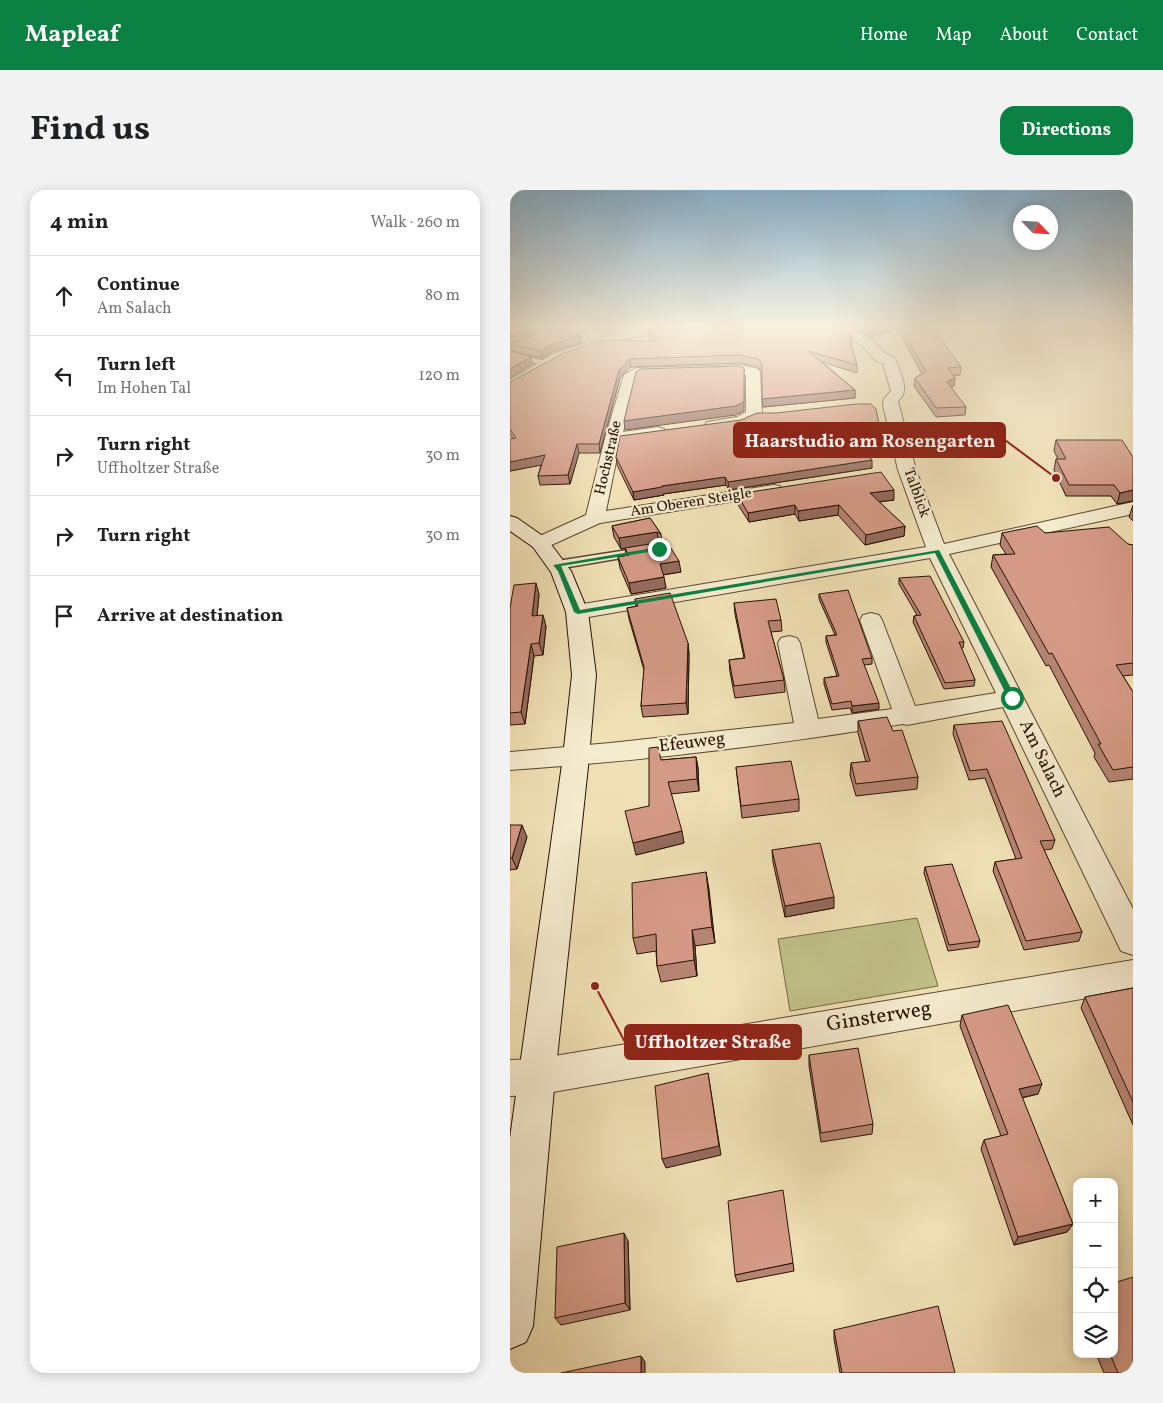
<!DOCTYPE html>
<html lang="en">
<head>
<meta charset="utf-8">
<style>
	:root { --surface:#fff; --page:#f2f2f2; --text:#202124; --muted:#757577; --line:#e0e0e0; --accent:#0b8043 }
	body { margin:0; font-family:Vollkorn,serif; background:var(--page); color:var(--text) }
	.controls { position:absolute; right:15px; bottom:15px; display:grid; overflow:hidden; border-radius:10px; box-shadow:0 2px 12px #0003 }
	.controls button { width:45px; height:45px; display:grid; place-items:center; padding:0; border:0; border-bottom:1px solid var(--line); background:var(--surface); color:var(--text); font:25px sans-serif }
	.compass { position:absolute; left:503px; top:15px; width:45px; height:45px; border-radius:50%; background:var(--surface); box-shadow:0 2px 12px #0003; rotate:115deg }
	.stop { position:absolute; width:15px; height:15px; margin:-11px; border:4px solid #0b8043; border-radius:50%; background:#fff }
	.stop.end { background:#0b8043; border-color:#fff; box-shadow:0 1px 5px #0008 }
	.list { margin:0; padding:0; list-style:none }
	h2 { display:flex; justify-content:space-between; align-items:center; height:65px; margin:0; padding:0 20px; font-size:21px }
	h2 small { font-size:16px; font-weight:400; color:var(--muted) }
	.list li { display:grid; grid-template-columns:32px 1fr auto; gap:15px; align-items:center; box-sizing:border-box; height:80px; padding:0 20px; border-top:1px solid var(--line) }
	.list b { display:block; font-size:19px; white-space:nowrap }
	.list p { margin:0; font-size:16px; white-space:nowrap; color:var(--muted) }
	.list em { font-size:16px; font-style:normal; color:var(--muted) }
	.icon { flex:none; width:28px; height:28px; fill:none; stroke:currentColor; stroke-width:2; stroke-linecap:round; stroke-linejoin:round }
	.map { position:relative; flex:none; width:623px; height:1183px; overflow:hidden; border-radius:15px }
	header { display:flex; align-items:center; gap:30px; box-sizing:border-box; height:70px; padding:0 25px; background:var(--accent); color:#fff }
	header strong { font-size:24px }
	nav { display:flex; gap:28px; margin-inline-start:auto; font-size:18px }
	.intro { display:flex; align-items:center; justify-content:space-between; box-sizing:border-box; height:120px; padding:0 30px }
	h1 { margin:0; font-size:35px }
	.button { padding:12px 22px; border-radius:15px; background:var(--accent); color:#fff; font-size:18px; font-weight:700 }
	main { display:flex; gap:30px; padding:0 30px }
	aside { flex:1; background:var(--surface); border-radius:15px; box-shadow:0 2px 12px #0003 }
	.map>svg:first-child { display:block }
</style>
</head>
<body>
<header>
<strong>Mapleaf</strong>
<nav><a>Home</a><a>Map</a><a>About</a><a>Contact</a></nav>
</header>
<div class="intro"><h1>Find us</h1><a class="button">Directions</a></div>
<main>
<aside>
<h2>4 min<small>Walk · 260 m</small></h2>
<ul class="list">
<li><svg class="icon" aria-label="ahead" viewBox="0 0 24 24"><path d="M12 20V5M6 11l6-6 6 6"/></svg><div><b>Continue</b><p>Am Salach</p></div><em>80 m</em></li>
<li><svg class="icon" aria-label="left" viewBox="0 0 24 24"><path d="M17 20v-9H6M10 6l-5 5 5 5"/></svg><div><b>Turn left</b><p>Im Hohen Tal</p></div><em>120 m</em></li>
<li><svg class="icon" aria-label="right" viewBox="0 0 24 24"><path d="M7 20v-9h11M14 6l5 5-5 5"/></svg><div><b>Turn right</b><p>Uffholtzer Straße</p></div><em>30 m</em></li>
<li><svg class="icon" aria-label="right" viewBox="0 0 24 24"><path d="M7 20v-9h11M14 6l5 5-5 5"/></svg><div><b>Turn right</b></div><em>30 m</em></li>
<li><svg class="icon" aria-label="arrive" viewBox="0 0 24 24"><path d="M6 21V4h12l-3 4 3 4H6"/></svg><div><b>Arrive at destination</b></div></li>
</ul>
</aside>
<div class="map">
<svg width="623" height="1183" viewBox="0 0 623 1183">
	<rect width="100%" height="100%" fill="#f0e0b5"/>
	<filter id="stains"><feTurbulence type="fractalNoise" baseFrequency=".004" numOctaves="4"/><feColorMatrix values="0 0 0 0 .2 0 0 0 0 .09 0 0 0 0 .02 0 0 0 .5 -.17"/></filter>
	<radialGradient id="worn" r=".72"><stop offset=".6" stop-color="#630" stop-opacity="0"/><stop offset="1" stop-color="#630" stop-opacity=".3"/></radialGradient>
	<path fill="#c1c088" stroke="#746944" d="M407,728L428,796L280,821L268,749Z"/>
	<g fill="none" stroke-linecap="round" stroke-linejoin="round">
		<g stroke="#5a462e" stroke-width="3">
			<g id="lane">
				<path d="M0,163L40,172L41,174L37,176L0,167Z"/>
				<path d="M137,357L141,359L143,361L141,363L47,379L41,375L47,371Z"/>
			</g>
		</g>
		<g stroke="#5a462e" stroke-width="2">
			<g id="street">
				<path d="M141,137H172L166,141L118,148L55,169L0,200V190L45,163L111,142Z"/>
				<path d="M302,137C323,137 346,137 362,151C371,158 373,164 384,167L386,170C390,183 401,201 388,211L389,215L406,280L434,354L623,312V324L439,364L623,719V765L611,761L493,517L397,535L393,534C264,555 131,571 0,580V562L100,553L284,533L268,453L271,448L279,446L287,448L290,453L308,529L382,519L350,430L353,425L361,423L369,425L372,430L405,516L486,503L420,368L67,429L59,427L56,422L59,417L67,415L416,357L388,280L373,215L374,209L381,201L373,173C360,170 361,163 352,156C338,145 320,144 304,140Z"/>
				<path d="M230,175L248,179L250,182L252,224C242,237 212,242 197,238L195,235L197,232L227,227L236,222V185L130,186L126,190L113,242L148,237L154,239L156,242L154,245L148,247L110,252L96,321L264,295L270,296L273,300L270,304L90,333L37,357L30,359L23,357L20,353L23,349L76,325L95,248L114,185L126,178Z"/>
				<path d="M623,770V800L26,905L0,906V870L26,869Z"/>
			</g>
		</g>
		<g stroke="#281201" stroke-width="2">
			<g id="secondary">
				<path d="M617,137H623V142L619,141Z"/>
				<path d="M0,326L7,328L37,349L61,381L78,422L86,485L79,567L45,887L23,1136L16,1152L0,1159V948L53,567L62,485L56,422L41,382L23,357L0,341Z"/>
			</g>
		</g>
		<use href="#lane" fill="#f5ebcf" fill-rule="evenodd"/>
		<use href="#street" fill="#f5ebcf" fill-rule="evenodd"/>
		<use href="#secondary" fill="#f5ebcf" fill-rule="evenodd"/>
	</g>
	<g fill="#b78474" stroke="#281201">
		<path d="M15,137L71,153L44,161L32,168L2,161L0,154L23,146L0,153V139Z"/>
		<path d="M335,137H422L451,177L450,185L443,186L445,188L444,196L441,198L456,217L455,225L426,227L404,196L405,188L412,184L388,140L360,147L349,141Z"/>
		<path d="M138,139L342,144V152H340L347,175V183L312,172L345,200V208L253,217L252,182L248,177L230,173L121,177L110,188L90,263H69L60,294L30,295L28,286L31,275L0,281L3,249L0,244V192L142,151L139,147Z"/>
		<path d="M546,250L623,267V311L607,314L601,306H556L544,280L546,269H548L544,261Z"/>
		<path d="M374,258V265L359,266L362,278L219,300L216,295L153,304L154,305L124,310L107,275L106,267Z"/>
		<path d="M227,304L384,310L369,312L395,336L394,346L355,355L328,325L289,331L285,324L239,332L227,313Z"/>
		<path d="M623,315V331L619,327Z"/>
		<path d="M140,328L151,344L152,352L171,382L153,385L156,398L121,404L110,378L108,367L116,366L115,358L111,359L104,347L102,336Z"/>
		<path d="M492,343H535L623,355V485L613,486L623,502V589L599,592L584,567L585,563L539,475L536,476L481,377L483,365L496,364L490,355Z"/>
		<path d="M389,388L454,452L453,458H451L465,490L464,496L434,499L403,432L404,426L407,425L389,394Z"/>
		<path d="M29,404L27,425L36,436L33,465L24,466L15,534L0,535V418Z"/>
		<path d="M309,404L362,468V474L354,475L369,519L342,523L340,518L322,520L314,494V488L327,486L316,452V446L325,445L309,409Z"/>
		<path d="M125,409L178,453L179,464L178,524L133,527L131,516L134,480L119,429L117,418L126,416Z"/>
		<path d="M224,413L271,430L272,441L261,442L274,490L275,502L225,508L220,482L219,470L234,468L225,424Z"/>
		<path d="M348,531L383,541L408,587L407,599L346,606L340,585L341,573L356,572L348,543Z"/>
		<path d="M444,535L545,650L542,659L534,660L572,742L569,751L514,760L483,681L485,672L506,669L475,588L459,590L443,544Z"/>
		<path d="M186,567L188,578L189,601L161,604L174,653L126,665L151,570Z"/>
		<path d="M226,577L289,609V621L232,628Z"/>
		<path d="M0,635L17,647L7,679L0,680Z"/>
		<path d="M262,660L324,718L275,727L263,672Z"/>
		<path d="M415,677L470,751L468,757L438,761L414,683Z"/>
		<path d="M196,682L205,753L185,756L187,786L151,792L147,776L146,761L127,764L123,748Z"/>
		<path d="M623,798V935L571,818L575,807Z"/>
		<path d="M452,825L528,904L512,908L563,1034L557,1042L504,1055L471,959L474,950L491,946L450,836Z"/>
		<path d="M299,865L363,934L362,944L311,952L299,876Z"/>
		<path d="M118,1051L120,1120L51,1135L45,1128Z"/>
		<path d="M283,1073L284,1081L227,1092L225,1085Z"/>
		<path d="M324,1140L445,1183H330L324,1149Z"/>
		<path d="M586,1164H604L623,1183H594Z"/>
	</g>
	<g fill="#956c5e" stroke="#281201">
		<path d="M370,137H388V140L360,147V140Z"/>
		<path d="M21,139L23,146L0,153V145Z"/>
		<path d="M342,144V152L338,153V145Z"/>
		<path d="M70,145L71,153L44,161L32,168L31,161L43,154Z"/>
		<path d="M21,167L22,174L0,188V179Z"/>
		<path d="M120,169L121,177L110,188L90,263L89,254L109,180Z"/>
		<path d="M234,178V221L226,225L115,240L114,231Z"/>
		<path d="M445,188L444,196L436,200L437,192Z"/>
		<path d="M345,200V208L253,217L252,209Z"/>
		<path d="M67,254L69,263L60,294L58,285Z"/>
		<path d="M35,265L37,274L0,281V272Z"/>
		<path d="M362,270V278L219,300L218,292Z"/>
		<path d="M215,287L216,295L153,304L154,305L124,310L123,302L152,296Z"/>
		<path d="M384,300V310L359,313L360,303Z"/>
		<path d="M623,300V311L607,314L610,303Z"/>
		<path d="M285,315V324L239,332L238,323Z"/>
		<path d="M329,315L328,325L289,331L288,321Z"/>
		<path d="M395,336L394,346L355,355L356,345Z"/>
		<path d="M147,342L149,353L111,359L109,348Z"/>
		<path d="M169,371L171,382L151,385L150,374Z"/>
		<path d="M154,387L156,398L121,404L119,393Z"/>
		<path d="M26,393L29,404L26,437L22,426Z"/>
		<path d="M33,425L36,436L33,465L29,453Z"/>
		<path d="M178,453L179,464L178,524L176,513Z"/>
		<path d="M21,454L24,466L15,534L11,522Z"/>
		<path d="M369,513V519L342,523V516Z"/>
		<path d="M186,567L188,578L189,601L187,589Z"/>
		<path d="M12,635L17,647L7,679L2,668Z"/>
		<path d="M172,641L174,653L126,665L123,653Z"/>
		<path d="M196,682L199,699L205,753L202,737Z"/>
		<path d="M324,707V718L275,727V716Z"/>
		<path d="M182,740L185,756L187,786L184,770Z"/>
		<path d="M198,883L211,965L156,978L152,969Z"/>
		<path d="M532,894L528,904L505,909L509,899Z"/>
		<path d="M563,1034L557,1042L504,1055L508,1047Z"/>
		<path d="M114,1043L118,1051L120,1120L115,1113Z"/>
		<path d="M131,1166L135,1172V1183H131Z"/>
	</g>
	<g fill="#d59a87" stroke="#281201">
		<path d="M4,137H15L37,142L44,139L70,145L43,154L31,161L0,154L24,146L26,142L21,139L0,145V139Z"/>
		<path d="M153,137H314L342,144L338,145L347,175L298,161L345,200L252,209V174L248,169L229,165L120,169L109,180L89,254H67L58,285L28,286L35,265L0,272V249L6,248L0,239V192L54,163L92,150L149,151L138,139Z"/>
		<path d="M356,137H370L360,140Z"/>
		<path d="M391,137H422L451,177L438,178L445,188L437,192L456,217L426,218L405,188L416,182Z"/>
		<path d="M0,161L21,167L0,179Z"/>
		<path d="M229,176L234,178V212L226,216L114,231L126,182L130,179Z"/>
		<path d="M346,214H361L366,219L374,258H353L362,270L218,292L215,287L152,296V297L123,302L106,267L110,246L231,230L247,223H266Z"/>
		<path d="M546,250H612L623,267V300L610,303L604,295H559L546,269H556Z"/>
		<path d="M371,282L384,300L360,303L395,336L356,345L329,315L288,321L285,315L238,323L227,304Z"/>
		<path d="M140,328L151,344L147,342L109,348L102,336Z"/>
		<path d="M527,336L535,343L599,337L618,354L623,355V473L606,475L623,502V577L603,580L588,554H591L542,463L539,464L483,365L505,364L492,343Z"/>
		<path d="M155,349L169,371L150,374L154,387L119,393L108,367L119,365L115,358L152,352Z"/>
		<path d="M420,386L454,452H449L465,490L435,493L404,426L411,425L389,388Z"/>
		<path d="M26,393L22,426L33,425L29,453L21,454L11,522L0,523V418L4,395Z"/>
		<path d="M338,400L362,468L352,469L369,513L342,516L341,511L322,514L314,488L329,486L316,446L327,445L309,404Z"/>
		<path d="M160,403L178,453L176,513L131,516L134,477L117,418L128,416L125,409Z"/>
		<path d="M266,409L271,430L258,431L274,490L224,496L219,470L235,468L224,413Z"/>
		<path d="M377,527L383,541L392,540L408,587L346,594L341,573L360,571L348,531Z"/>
		<path d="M492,531L545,650L530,651L572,742L516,751L485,672L512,668L477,579L460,581L444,535Z"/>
		<path d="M148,557L151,570L186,567L187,589L158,592L172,641L123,653L115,621L139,616V558Z"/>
		<path d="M281,571L289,609L231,616L226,577Z"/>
		<path d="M0,635H12L2,668H0Z"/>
		<path d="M310,653L324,707L275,716L262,660Z"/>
		<path d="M442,674L470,751L439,755L415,677Z"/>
		<path d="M196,682L202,737L182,740L184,770L147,776L146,744L123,748L122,693Z"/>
		<path d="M623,798V912L575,807Z"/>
		<path d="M498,815L532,894L509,899L563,1034L508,1047L474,950L498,944L452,825Z"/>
		<path d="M348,858L363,934L311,943L299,865Z"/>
		<path d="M198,883L209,956L152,969L145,896Z"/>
		<path d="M273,1000L283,1073L225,1085L218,1011Z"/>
		<path d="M114,1043L115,1113L45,1128L47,1057Z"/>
		<path d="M623,1087V1183H608L600,1164H604V1093Z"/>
		<path d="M428,1116L445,1183H332L324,1140Z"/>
		<path d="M131,1166V1183H51Z"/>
	</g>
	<linearGradient id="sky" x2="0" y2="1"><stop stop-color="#8ab6d5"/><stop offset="0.45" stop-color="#f8f1de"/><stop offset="1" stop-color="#f8f1de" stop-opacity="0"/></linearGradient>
	<rect width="623" height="303" fill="url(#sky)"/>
	<path fill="#0b8043" d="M149,357L151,360L51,376L70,420L429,360L506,508L502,511L498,508L425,363L68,424L64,422L48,381L43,375Z"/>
	<g text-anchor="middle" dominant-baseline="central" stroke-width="4.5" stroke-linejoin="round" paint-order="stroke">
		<g font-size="15" fill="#281201" stroke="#f5ebcf">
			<text transform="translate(99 268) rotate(-77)">Hochstraße</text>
			<text transform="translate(406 303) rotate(70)">Talblick</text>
			<text transform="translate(181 313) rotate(-9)">Am Oberen Steigle</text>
		</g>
		<g font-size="18" fill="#281201" stroke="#f5ebcf">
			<text transform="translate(182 553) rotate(-7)">Efeuweg</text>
			<text transform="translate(532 569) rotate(64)">Am Salach</text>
		</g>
		<g font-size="21" fill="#281201" stroke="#f5ebcf">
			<text transform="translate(369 827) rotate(-9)">Ginsterweg</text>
		</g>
	</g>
	<path fill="none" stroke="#8f2418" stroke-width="2" d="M546 288L495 250M85 796L115 852"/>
	<g fill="#8f2418" stroke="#f5ebcf" stroke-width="2">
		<circle cx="546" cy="288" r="5"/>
		<circle cx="85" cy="796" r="5"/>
	</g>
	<g fill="#8f2418" stroke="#8f2418" stroke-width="2">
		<rect x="224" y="233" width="271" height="34" rx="5"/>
		<rect x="115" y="835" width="176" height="34" rx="5"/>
	</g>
	<g font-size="19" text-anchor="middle" font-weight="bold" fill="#fff">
		<text x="360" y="257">Haarstudio am Rosengarten</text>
		<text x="203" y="858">Uffholtzer Straße</text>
	</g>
	<rect width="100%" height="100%" filter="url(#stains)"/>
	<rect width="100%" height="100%" fill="url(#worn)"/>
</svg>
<div class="controls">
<button>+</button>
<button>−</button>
<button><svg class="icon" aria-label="locate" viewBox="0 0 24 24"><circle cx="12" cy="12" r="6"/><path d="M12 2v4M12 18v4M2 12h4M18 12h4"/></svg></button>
<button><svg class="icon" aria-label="layers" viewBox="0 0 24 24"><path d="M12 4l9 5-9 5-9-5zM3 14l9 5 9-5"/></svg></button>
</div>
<svg class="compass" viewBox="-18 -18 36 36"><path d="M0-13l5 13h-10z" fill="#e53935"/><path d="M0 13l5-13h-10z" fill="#757577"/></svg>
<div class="stop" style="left:502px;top:508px"></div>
<div class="stop end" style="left:149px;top:359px"></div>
</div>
</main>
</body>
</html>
